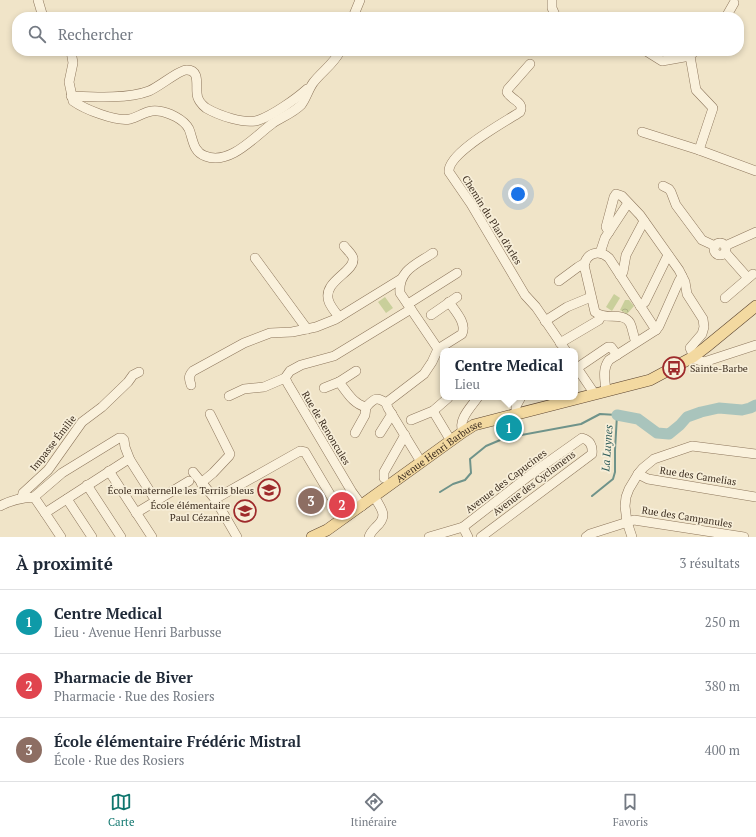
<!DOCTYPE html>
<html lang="fr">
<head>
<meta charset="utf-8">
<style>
	:root { --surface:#fff; --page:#f6f6f7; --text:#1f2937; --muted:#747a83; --line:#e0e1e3; --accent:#0f766e }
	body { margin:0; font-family:"PT Serif",serif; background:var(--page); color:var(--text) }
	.you { position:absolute; left:518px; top:194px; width:14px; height:14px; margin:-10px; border:3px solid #fff; border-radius:50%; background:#1a73e8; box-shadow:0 0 0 6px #1a73e833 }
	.badge { display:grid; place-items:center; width:26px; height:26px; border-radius:50%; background:var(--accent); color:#fff; font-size:13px; font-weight:700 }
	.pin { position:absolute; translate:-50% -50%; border:2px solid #fff; box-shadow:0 1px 4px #0006 }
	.popup { position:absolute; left:440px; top:348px; width:138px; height:52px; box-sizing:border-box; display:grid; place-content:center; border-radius:8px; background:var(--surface); filter:drop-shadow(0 1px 3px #0005); font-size:13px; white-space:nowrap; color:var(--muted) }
	.popup b { font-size:15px; color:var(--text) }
	.popup::after { content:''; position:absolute; left:50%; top:100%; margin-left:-8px; border:8px solid transparent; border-top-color:var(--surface) }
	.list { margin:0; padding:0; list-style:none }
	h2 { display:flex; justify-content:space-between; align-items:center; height:52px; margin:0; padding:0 16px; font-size:17px }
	h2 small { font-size:13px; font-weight:400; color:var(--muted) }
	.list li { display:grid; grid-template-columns:26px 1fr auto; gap:12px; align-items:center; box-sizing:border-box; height:64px; padding:0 16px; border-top:1px solid var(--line) }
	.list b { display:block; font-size:15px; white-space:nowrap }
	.list p { margin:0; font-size:13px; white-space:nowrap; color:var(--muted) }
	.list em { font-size:13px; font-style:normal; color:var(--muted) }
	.icon { flex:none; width:22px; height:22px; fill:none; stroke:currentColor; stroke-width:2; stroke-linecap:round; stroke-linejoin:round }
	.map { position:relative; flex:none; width:756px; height:537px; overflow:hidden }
	.search { position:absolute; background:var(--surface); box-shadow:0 2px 6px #0003; left:12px; right:12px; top:12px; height:44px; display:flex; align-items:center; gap:10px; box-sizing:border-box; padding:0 14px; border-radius:16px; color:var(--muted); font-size:15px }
	.sheet { height:244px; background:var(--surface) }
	nav { display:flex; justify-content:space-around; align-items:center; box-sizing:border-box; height:56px; border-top:1px solid var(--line); background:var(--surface); font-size:11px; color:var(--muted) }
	nav a { display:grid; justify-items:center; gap:2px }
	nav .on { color:var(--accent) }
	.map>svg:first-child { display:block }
</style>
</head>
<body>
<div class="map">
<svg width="756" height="537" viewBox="0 0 756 537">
	<defs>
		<pattern id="park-crowns" width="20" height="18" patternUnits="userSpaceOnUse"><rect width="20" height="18" fill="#c9cf9b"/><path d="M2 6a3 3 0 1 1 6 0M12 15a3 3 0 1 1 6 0" fill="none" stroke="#aeb285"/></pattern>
	</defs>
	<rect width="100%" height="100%" fill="#f0e4c8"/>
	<g fill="#c9cf9b">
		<path d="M614,294L620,298L612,311L606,307Z"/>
		<path d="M385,297L393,308L386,313L378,302Z"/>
	</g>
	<path fill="url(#park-crowns)" d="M625,300H629L634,306L627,314L620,310Z"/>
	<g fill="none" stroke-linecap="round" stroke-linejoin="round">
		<path stroke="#6f938a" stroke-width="2" d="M440,492L453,484L465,480L471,473L470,459L486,446L505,438L581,424L600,414L617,415L615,450V472L613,479L592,496"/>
		<path stroke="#a9c4bc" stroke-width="11" d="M617,415L638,419L657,433L669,434L680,425L687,417L701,412L719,408L742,410L750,408L756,405"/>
		<g stroke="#8d765c" stroke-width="10">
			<g id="minor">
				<path d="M38,0L43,17"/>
				<path d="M552,0V8L556,17"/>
				<path d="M353,17L360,0"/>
				<path d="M726,17L734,3"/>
				<path d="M71,51L73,63L69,82L73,101C84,109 116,122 130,119C139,117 148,109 158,111C168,112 184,119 189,129C193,139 193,152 205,156C230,166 255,136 273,123C282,117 293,113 301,105C306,99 308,90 313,83C321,72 334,64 340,51"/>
				<path d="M646,51L662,61L690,56"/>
				<path d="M695,51L690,56L696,90L713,108L699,150"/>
				<path d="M530,64L508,89L507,92C511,100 525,102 520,112C505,122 447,153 449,172L471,204L525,295L536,307L566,351"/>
				<path d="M71,96C94,97 128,99 149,91C159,87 179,70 186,70C200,69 196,85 197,93C197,99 202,105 206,108C218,115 245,125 259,120C273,115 296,99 307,89"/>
				<path d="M642,132L699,150L756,171"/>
				<path d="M663,186L669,189L671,192L676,205L702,240L715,246"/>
				<path d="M609,232L606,227L614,197L616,194L622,196L640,215L679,270L685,282L687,294L703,319L704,327L702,334L690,348L695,359L704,362L756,345"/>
				<circle cx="720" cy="249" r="6"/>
				<path d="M725,246L756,232"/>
				<path d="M725,252L748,278"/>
				<path d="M600,253L605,238L628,203"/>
				<path d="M255,258L307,329"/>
				<path d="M620,275L623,272L626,255L644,221"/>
				<path d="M559,281L578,267L585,263"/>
				<path d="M725,298L753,274"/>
				<path d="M408,304L457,273"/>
				<path d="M640,306L645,302L668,255"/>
				<path d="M431,315L457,297"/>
				<path d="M339,317C336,313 331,307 329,302C321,281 356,272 353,258C352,254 347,250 344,246"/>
				<path d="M545,321L567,307L591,297"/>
				<path d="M636,342C633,336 633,329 630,323C623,311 605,321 595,312L584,265C587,253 599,249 609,258L656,330"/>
				<path d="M560,343L599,320L601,316"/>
				<path d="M438,349L462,334C467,323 455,311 449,302"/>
				<path d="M575,365L592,390L593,394"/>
				<path d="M577,368L608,347H611L617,355"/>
				<path d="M339,382L356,371"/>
				<path d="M191,385C189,379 188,376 193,371L244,343L270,333L292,332L316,327L336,319L401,279"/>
				<path d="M324,388L339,382C347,392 353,404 366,407C374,399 376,396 386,403"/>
				<path d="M606,391C605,380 602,369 609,360L656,330L659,326L679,281L682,276"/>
				<path d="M229,396L244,389L264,387L285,378"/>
				<path d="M433,411L451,441"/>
				<path d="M516,414V406L521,397"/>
				<path d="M411,420L433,411L448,398"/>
				<path d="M463,432C457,420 472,406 478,397"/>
				<path d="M355,433L365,415L366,407"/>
				<path d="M380,433L392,414"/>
				<path d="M421,462L388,408L386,403L424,374L432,362L438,349L400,293C398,270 417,264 433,253"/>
				<path d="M109,471L152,537"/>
				<path d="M193,472L215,499"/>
				<path d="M638,474L648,479L756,497"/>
				<path d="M384,478V472L405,435"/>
				<path d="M201,483L213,473L229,456L230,454L210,414"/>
				<path d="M87,485L121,537"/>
				<path d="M34,497L62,473L119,438H122L124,440L125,447L130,460L156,501"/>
				<path d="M22,498L23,493L48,470L82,422L102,407L128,382L133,375L139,372"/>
				<path d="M67,499L92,537"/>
				<path d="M0,506C11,500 21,498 34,497L45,513"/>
				<path d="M362,506L352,492L288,384L285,378L290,371L301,365L334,356L411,309"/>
				<path d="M136,513L189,481"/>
				<path d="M463,527L468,537"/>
				<path d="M61,537L45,513L127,460H130"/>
				<path d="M237,537L215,499L300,451L305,452L344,518"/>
				<path d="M369,537C370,533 373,530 376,527C389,515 381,509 374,496"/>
				<path d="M429,537L463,527L534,472L582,438C590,440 593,446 592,454L481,537"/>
				<path d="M586,537L590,534L634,520L744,537"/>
				<path d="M632,537L627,522L625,506L626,497L629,489L638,474L643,468L654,459L692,446L756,454"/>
			</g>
		</g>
		<g stroke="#5b4430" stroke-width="12">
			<g id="major">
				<path id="s1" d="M312,537L327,530L463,432L474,425L650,380L693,357L706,347L756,306"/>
			</g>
		</g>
		<use href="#minor" stroke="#faf1dc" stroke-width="9"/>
		<use href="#major" stroke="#f3d9a0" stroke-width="11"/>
	</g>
	<defs>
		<g id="bus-ring" transform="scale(1.15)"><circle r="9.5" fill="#f7eed8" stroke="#9e2a2b" stroke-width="1.5"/><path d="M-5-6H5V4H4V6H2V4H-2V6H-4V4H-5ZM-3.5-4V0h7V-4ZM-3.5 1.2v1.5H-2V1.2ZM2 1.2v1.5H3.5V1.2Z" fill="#9e2a2b"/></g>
		<g id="school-ring" transform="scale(1.15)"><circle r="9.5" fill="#f7eed8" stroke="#9e2a2b" stroke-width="1.5"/><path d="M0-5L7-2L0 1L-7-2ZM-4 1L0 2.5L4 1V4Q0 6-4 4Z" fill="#9e2a2b"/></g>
	</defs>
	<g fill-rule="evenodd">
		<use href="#bus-ring" x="674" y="368"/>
		<use href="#school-ring" x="269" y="490"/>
		<use href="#school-ring" x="245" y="511"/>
	</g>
	<g text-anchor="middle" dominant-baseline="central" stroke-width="3.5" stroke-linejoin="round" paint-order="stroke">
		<g font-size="10" fill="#3d2e20" stroke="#f7eed8">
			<text transform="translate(492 220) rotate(58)">Chemin du Plan d'Arles</text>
			<text transform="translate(326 428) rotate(59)">Rue de Renoncules</text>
			<text transform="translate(53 443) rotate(-52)">Impasse Émilie</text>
			<text stroke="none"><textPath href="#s1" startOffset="154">Avenue Henri Barbusse</textPath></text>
			<text transform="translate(698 476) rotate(9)">Rue des Camelias</text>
			<text transform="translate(506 481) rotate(-37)">Avenue des Capucines</text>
			<text transform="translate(534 483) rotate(-37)">Avenue des Cyclamens</text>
			<text transform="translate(687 517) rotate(9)">Rue des Campanules</text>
		</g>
		<g font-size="10" fill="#3d2e20" stroke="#f7eed8" text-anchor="end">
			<text x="690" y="368" text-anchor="start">Sainte-Barbe</text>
			<text x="254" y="490">École maternelle les Terrils bleus</text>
			<text x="230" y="505">École élémentaire<tspan x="230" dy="12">Paul Cézanne</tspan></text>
		</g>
		<g font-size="11" font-style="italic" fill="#2f5d5a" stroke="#f7eed8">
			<text transform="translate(607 448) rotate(-86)">La Luynes</text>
		</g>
	</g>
</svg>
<div class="you"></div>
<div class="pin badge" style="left:509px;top:428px;background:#0f9aa8">1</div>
<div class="popup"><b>Centre Medical</b>Lieu</div>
<div class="pin badge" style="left:342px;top:505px;background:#e0444e">2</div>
<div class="pin badge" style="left:311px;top:501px;background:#8d6e63">3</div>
<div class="search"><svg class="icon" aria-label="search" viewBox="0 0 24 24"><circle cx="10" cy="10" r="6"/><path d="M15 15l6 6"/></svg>Rechercher</div>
</div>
<section class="sheet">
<h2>À proximité<small>3 résultats</small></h2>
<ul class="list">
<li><span class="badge" style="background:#0f9aa8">1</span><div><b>Centre Medical</b><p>Lieu · Avenue Henri Barbusse</p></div><em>250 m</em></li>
<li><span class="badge" style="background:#e0444e">2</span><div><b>Pharmacie de Biver</b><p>Pharmacie · Rue des Rosiers</p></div><em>380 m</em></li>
<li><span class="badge" style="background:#8d6e63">3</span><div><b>École élémentaire Frédéric Mistral</b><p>École · Rue des Rosiers</p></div><em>400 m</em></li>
</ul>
</section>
<nav>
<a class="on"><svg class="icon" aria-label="map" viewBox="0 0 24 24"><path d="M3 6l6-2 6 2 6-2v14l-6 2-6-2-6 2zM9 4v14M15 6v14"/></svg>Carte</a>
<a><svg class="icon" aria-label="directions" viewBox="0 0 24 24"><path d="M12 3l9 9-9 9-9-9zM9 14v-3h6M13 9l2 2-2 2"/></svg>Itinéraire</a>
<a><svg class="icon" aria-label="saved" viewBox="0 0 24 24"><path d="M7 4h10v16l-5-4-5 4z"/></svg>Favoris</a>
</nav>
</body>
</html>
